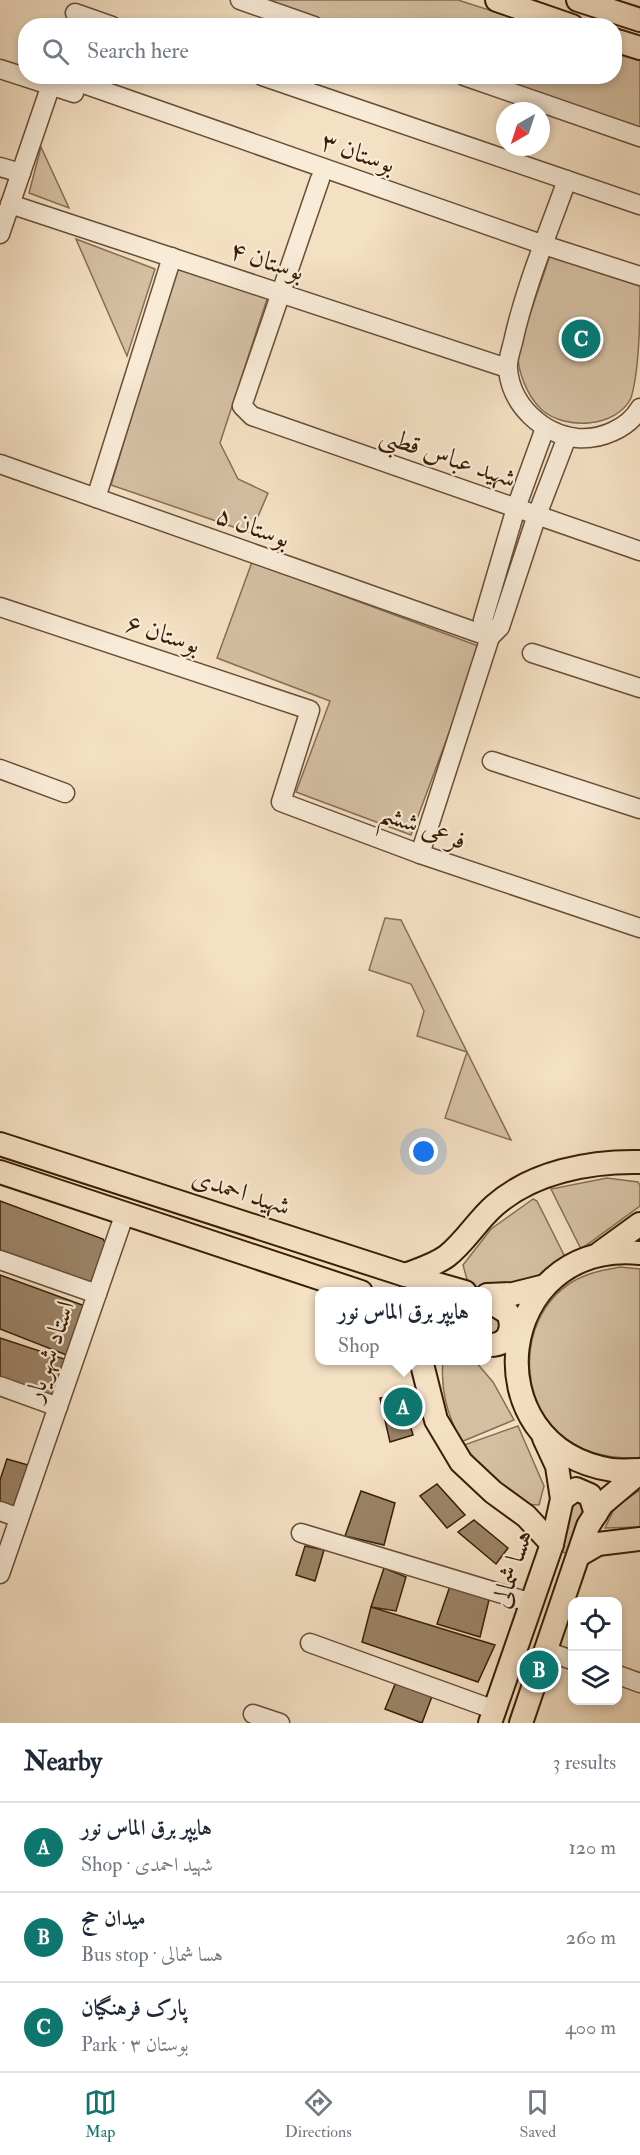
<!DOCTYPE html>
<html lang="en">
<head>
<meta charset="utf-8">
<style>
	:root { --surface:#fff; --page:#f2f2f3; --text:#1f2937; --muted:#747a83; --line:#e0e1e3; --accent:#0f766e }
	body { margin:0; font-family:"IM FELL Double Pica",Amiri,serif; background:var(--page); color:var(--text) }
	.controls { position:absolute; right:18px; bottom:18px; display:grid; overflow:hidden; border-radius:12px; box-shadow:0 3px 9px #0003 }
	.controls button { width:54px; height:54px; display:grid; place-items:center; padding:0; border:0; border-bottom:2px solid var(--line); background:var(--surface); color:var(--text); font:30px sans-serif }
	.compass { position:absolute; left:496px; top:102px; width:54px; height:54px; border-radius:50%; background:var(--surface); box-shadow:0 3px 9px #0003; rotate:219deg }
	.you { position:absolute; left:424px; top:1152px; width:21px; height:21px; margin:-15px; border:4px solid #fff; border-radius:50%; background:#1a73e8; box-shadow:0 0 0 9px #1a73e833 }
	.badge { display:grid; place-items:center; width:39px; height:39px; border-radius:50%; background:var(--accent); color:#fff; font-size:20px; font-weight:700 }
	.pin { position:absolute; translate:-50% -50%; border:3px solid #fff; box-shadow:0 2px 6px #0006 }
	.popup { position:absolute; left:315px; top:1287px; width:177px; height:78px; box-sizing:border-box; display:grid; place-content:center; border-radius:12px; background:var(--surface); filter:drop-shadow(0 2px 4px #0005); font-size:20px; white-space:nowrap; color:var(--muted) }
	.popup b { font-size:22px; color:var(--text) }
	.popup::after { content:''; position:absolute; left:50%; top:100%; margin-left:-12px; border:12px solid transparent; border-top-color:var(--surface) }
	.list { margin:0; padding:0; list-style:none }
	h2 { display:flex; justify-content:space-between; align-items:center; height:78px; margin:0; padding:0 24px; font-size:26px }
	h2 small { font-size:20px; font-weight:400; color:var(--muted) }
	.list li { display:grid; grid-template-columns:39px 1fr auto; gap:18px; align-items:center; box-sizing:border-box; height:90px; padding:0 24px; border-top:2px solid var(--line) }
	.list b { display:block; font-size:22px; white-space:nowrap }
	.list p { margin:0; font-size:20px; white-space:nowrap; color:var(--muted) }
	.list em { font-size:20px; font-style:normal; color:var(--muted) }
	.icon { flex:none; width:33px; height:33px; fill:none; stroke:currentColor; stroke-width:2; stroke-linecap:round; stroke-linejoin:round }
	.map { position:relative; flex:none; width:640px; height:1723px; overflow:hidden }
	.search { position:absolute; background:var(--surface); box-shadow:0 3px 9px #0003; left:18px; right:18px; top:18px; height:66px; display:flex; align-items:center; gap:15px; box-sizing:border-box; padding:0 21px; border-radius:24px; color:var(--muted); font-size:22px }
	.sheet { height:348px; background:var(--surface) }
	nav { display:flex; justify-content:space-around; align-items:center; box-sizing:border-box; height:84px; border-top:2px solid var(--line); background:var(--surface); font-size:16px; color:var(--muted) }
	nav a { display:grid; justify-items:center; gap:3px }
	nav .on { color:var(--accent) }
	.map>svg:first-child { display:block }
</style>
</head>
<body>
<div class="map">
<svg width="640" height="1723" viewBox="0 0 640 1723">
	<rect width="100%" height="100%" fill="#f4e0c3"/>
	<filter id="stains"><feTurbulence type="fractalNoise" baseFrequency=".00333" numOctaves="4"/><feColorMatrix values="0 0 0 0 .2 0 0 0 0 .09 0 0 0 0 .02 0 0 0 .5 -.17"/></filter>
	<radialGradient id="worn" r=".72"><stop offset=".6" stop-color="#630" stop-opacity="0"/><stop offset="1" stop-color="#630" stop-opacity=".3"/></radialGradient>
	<g fill="#d4bfa3" stroke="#876e54" stroke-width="1.5">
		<path d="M259,0H458L536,25H334Z"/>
		<path d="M615,51L640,60V129L485,77L614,76Z"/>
		<path d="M41,147L69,208L29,193Z"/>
		<path d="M76,239L155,269L127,356Z"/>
		<path d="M551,252L640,280C640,314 640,368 631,398C617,427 566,431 542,410C528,397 517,372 518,352C518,344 523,334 526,326C534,302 543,277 551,252Z"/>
		<path d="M178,261L269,293L220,443L238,479L268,493L251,533L111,485Z"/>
		<path d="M252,562L481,647L411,835L296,792L330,701L217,658Z"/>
		<path d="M385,918L401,920L511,1140L445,1118L467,1052L417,1036L424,1011L411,984L369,970Z"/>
		<path d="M607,1178L638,1182L640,1185V1206L581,1249L551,1189Z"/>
		<path d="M533,1199L537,1201L566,1259L526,1285L485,1291L468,1283L463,1265L491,1229Z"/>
		<path d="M620,1267L640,1269V1457L638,1458C619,1458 603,1457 585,1450C516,1422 511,1320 572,1282C587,1273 603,1270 620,1267Z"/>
		<path d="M487,1313L502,1318L503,1332L487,1339Z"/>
		<path d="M443,1361H475L493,1382L514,1420L461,1442C448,1415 440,1391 443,1361Z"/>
		<path d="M518,1426L544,1486L539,1505L522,1504L482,1469L464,1445Z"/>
		<path d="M640,1490V1527L605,1528L615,1507Z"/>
		<path d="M580,1496L589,1503L570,1555L561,1551L570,1519V1502Z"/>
	</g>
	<g fill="#9b8367" stroke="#3a1e04" stroke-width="1.5">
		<path d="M0,1201L103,1239L108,1247L92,1290L0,1257Z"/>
		<path d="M0,1275L85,1306L69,1356L0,1329Z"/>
		<path d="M0,1338L67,1360L54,1396L0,1384Z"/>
		<path d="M401,1394L413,1435L390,1442L380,1398Z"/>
		<path d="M7,1459L28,1465L14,1512L0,1507V1480Z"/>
		<path d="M437,1484L465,1515L447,1528L420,1496Z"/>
		<path d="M361,1491L395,1503L384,1545L345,1536Z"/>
		<path d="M474,1520L508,1548L496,1564L458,1532Z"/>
		<path d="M305,1546L324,1550L315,1581L296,1575Z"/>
		<path d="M384,1568L406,1577L396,1611L371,1607Z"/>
		<path d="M450,1586L489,1600L480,1637L437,1624Z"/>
		<path d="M371,1607L495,1645L478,1682L362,1642Z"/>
		<path d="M398,1677L434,1691L422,1723L385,1709Z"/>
	</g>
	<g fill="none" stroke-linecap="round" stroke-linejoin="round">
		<g stroke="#684e34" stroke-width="21">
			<g id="minor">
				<path d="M240,0L314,26"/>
				<path d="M75,13L112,26"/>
				<path d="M0,69L74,93"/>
				<path d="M61,76L544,245L640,276"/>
				<path d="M262,76L640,205"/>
				<path d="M464,76L640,137"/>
				<path d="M0,167L21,173"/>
				<path d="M320,179L242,406L252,416L640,551"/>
				<path d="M567,180C548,233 525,287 513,342C511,350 507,361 508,369C511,405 542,434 577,438C600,440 628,429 640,408"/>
				<path d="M10,204L507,368"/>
				<path d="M0,234L54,76"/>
				<path d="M0,464L490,637"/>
				<path d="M96,498L172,257"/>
				<path d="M0,607L310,710L281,802L420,854L640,928"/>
				<path d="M490,637L483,620L516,508L545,428"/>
				<path d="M532,653L640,688"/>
				<path d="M492,761L640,809"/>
				<path d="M0,769L65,793"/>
				<path d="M420,854L490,637L500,627L537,515L567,437"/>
				<path d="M0,1260L97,1294"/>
				<path d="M0,1386L58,1407"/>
				<path d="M0,1511L19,1518"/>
				<path d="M301,1533L532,1603"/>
				<path d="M0,1574L125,1213"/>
				<path d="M310,1643L495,1710"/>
				<path d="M546,1651L572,1660"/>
				<path d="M618,1675L640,1683"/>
				<path d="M253,1714L280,1723"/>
			</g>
		</g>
		<g stroke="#3a1e04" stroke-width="26">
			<g id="major">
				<path d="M497,0L572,26"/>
				<path d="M578,0L640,20"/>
				<path d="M614,40L640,48"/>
				<path d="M0,1144L405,1275L465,1292"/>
				<path d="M0,1172L361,1292"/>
				<path d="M600,1253L640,1224"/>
				<path d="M640,1253C494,1239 469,1447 612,1470C621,1471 631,1470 640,1470"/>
				<path d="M405,1275C418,1270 435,1265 447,1256C465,1242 477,1221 494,1206C532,1172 590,1161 640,1162"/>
				<path d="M487,1295L513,1294L545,1286"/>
				<path d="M487,1300L508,1313C515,1330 508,1346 487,1345"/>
				<path d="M421,1360L436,1420L461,1462L493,1492L526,1516L552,1544"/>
				<path d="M562,1499L576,1489L590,1495L596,1514"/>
				<path d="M579,1555L598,1544L640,1539"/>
				<path d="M490,1723L552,1544L562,1499L557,1466L544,1438"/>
				<path d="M521,1723L588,1526L602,1504L640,1472"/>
			</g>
		</g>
		<use href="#minor" stroke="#f8ebd8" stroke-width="18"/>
		<use href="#major" stroke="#f4e0c3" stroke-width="22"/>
	</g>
	<g text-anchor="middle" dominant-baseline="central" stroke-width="4.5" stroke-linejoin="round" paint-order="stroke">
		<g font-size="26" fill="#3a1e04" stroke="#f8ebd8">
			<text transform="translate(358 153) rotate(19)">بوستان ۳</text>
			<text transform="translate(267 261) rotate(18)">بوستان ۴</text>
			<text transform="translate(448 457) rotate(19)">شهید عباس قطبی</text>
			<text transform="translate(253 527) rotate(20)">بوستان ۵</text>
			<text transform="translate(163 634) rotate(18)">بوستان ۶</text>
			<text transform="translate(423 827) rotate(20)">فرعی ششم</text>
			<text transform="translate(241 1192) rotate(18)">شهید احمدی</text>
			<text transform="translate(50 1351) rotate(-71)">استاد شهریار</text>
			<text transform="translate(512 1569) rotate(-72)">هسا شمالی</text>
		</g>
	</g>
	<rect width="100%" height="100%" filter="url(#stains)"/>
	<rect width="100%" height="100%" fill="url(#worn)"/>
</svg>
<div class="controls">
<button><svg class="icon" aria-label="locate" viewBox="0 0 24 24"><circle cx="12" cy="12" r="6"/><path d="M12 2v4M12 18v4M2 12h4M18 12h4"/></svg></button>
<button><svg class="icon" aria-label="layers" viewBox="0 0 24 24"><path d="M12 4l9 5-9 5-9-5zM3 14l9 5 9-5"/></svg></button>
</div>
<svg class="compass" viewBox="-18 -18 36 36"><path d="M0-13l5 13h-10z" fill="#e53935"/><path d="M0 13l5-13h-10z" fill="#747a83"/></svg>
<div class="you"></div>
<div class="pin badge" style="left:403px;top:1407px">A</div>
<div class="popup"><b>هایپر برق الماس نور</b>Shop</div>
<div class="pin badge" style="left:539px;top:1670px">B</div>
<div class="pin badge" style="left:581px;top:339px">C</div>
<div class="search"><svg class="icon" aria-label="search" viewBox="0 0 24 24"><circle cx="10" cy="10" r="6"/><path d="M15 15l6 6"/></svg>Search here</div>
</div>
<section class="sheet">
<h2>Nearby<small>3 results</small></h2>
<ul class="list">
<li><span class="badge">A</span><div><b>هایپر برق الماس نور</b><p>Shop · شهید احمدی</p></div><em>120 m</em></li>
<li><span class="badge">B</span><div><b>میدان حج</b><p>Bus stop · هسا شمالی</p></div><em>260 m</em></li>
<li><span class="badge">C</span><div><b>پارک فرهنگیان</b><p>Park · بوستان ۳</p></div><em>400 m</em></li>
</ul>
</section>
<nav>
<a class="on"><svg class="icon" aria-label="map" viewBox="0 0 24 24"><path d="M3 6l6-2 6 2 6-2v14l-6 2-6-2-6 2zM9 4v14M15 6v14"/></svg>Map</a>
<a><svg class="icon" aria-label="directions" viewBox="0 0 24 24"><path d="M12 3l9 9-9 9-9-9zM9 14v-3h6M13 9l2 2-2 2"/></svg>Directions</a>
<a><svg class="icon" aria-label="saved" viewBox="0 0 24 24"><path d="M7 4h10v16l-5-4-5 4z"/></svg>Saved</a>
</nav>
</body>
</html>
